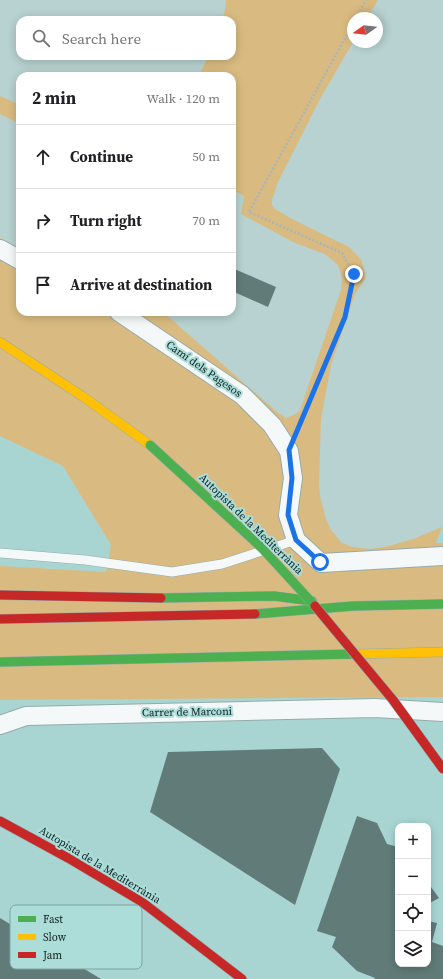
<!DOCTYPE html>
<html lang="en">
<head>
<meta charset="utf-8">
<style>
	:root { --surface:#fff; --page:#f6f6f6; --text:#202124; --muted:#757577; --line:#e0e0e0 }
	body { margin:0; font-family:"Source Serif 4",serif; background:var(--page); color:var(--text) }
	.controls { position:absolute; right:12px; bottom:12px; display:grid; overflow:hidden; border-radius:8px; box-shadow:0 2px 10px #0003 }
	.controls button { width:36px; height:36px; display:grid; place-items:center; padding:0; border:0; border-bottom:1px solid var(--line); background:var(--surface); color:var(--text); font:20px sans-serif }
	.compass { position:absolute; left:347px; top:12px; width:36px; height:36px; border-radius:50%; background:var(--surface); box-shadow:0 2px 10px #0003; rotate:255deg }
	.stop { position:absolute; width:12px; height:12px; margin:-9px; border:3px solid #1a73e8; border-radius:50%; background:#fff }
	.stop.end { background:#1a73e8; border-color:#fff; box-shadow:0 1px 4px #0008 }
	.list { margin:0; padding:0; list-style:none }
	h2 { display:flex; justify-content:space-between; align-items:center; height:52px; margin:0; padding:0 16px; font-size:17px }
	h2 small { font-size:13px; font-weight:400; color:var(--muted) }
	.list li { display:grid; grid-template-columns:26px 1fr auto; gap:12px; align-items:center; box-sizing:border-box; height:64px; padding:0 16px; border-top:1px solid var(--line) }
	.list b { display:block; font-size:15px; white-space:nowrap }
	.list em { font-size:13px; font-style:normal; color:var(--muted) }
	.icon { flex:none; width:22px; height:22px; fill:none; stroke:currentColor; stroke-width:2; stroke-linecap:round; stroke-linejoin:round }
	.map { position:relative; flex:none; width:443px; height:979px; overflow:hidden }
	.search { position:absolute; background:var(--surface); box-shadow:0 2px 10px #0003; left:16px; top:16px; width:220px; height:44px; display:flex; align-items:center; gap:10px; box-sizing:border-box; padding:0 14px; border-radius:12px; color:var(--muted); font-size:15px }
	.panel { position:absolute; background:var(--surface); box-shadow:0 2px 10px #0003; left:16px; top:72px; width:220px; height:244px; border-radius:12px }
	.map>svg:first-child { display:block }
</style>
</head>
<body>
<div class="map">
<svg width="443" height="979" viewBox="0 0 443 979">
	<rect width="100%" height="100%" fill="#b7d2d0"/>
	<g fill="#a8d5d2" fill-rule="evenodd">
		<path d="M0,436L63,466L111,545L107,572L0,566Z"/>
		<path d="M443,522V543L436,544L442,527Z"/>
		<path d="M407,697H443V979H0V700ZM398,826H428V964H398Z"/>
	</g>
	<g fill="#d9bb81">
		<path d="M226,0H378L367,18H353V42L320,99L278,182L272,200V205L275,209L294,220L349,247L361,259L365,274V279L355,294L331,365L321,419L319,484L320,496L326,519L331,530L342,543L353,547L370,549L389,546L413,539L442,527L436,543H443V697L0,700V566L106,572L111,545L63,466L0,436V238L20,249V312H163L277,412L286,418L296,414L300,410L341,290L342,278L339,268L337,264L325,254L295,243L241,214L244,196L232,190V76H199L208,56H232V20H222L225,11Z"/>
		<path d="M0,96L20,105V124L0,114Z"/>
	</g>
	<g fill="#617b79">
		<path d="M232,268L276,287L268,307L232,291Z"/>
		<path d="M322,748L340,769L295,905L150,812L168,752Z"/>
		<path d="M357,816L377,823L387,844L398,847L395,857L398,861V964H428V921L437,923L432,942L443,946V979H374L375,978L357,971L332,947L336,937L317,931Z"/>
		<path d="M428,883L439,898L428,904Z"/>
		<path d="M0,918L101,979H0Z"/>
	</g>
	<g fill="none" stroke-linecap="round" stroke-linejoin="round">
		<g stroke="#96abaa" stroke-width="10">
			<path id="lane" d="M0,553L85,560L172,572L222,564L296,540"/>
		</g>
		<g stroke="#96abaa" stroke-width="20">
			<g id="street">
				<path d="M0,249L20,260"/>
				<path d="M119,312L242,395L272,425L289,451L293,478L288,515L296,540L321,563L443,556"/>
				<path d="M0,725L26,716L375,708L443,712"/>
			</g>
		</g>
		<g stroke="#96abaa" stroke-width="10">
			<g id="fast">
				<path d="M161,598L274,596L312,601"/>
				<path d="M255,614L353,606L443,604"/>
				<path d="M0,662L354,654"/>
			</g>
		</g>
		<g stroke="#96abaa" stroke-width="10">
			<g id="slow">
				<path d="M0,342L85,398L150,445"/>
				<path d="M354,654L443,652"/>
			</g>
		</g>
		<g stroke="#96abaa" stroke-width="10">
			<g id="jam">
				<path d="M0,595L161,598"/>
				<path d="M0,619L255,614"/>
				<path d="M0,821L68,858L142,902L242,979"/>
			</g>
		</g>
		<g stroke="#abb5b5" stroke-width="2.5" stroke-dasharray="2 2" stroke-linecap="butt">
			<path d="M356,18L366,0"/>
			<path d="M297,433L345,317L354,274L342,253L249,212L353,24"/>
		</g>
		<use href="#lane" stroke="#f4f8f8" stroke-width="9"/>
		<use href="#street" stroke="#f4f8f8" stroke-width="18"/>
		<use href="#fast" stroke="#4caf50" stroke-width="9"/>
		<use href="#slow" stroke="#ffc107" stroke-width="9"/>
		<use href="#jam" stroke="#c62828" stroke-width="9"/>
		<g stroke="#96abaa" stroke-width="10" stroke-linecap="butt">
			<path id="fast-bridge" d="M150,445L262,548L315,606"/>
		</g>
		<g stroke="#96abaa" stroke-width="10" stroke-linecap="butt">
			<path id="jam-bridge" d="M315,606L393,700L443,769"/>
		</g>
		<use href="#fast-bridge" stroke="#4caf50" stroke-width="9"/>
		<use href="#jam-bridge" stroke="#c62828" stroke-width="9"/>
	</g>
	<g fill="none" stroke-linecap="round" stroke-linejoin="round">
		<path stroke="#1a73e8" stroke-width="5" d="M320,562L296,540L288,515L292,478L289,450L345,317L354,274"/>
	</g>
	<g text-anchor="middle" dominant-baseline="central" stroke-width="4" stroke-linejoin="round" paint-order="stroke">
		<g font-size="11" fill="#0e2120" stroke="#acddd9">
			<text transform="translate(204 369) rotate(35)">Camí dels Pagesos</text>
			<text transform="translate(251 524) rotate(44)">Autopista de la Mediterrània</text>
			<text transform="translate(187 712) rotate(-1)">Carrer de Marconi</text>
			<text transform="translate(100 865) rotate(31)">Autopista de la Mediterrània</text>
		</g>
	</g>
	<rect x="10" y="905" width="132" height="64" rx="6" fill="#acddd9" stroke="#7da5a2" stroke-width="1"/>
	<rect x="18" y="916" width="18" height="6" fill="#4caf50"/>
	<rect x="18" y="934" width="18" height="6" fill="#ffc107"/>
	<rect x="18" y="952" width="18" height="6" fill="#c62828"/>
	<g font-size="11" fill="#0e2120">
		<text x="43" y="923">Fast</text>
		<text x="43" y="941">Slow</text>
		<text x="43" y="959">Jam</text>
	</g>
</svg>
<div class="controls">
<button>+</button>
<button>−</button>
<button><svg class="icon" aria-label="locate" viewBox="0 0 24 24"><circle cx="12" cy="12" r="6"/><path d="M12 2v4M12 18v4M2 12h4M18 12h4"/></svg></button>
<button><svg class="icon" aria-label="layers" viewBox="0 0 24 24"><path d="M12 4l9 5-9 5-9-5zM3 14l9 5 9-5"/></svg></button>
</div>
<svg class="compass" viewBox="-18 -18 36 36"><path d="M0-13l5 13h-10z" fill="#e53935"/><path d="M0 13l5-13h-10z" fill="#757577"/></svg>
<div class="stop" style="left:320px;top:562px"></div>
<div class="stop end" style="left:354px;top:274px"></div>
<div class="search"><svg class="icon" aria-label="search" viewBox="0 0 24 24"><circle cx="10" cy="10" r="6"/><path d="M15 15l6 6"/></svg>Search here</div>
<section class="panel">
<h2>2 min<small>Walk · 120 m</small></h2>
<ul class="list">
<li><svg class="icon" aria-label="ahead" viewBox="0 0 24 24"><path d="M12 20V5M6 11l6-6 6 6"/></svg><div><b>Continue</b></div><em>50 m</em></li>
<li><svg class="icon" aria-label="right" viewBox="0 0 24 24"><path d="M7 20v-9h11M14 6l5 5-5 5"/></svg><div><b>Turn right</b></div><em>70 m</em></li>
<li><svg class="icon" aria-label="arrive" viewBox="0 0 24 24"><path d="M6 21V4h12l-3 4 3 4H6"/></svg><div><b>Arrive at destination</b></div></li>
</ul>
</section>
</div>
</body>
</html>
